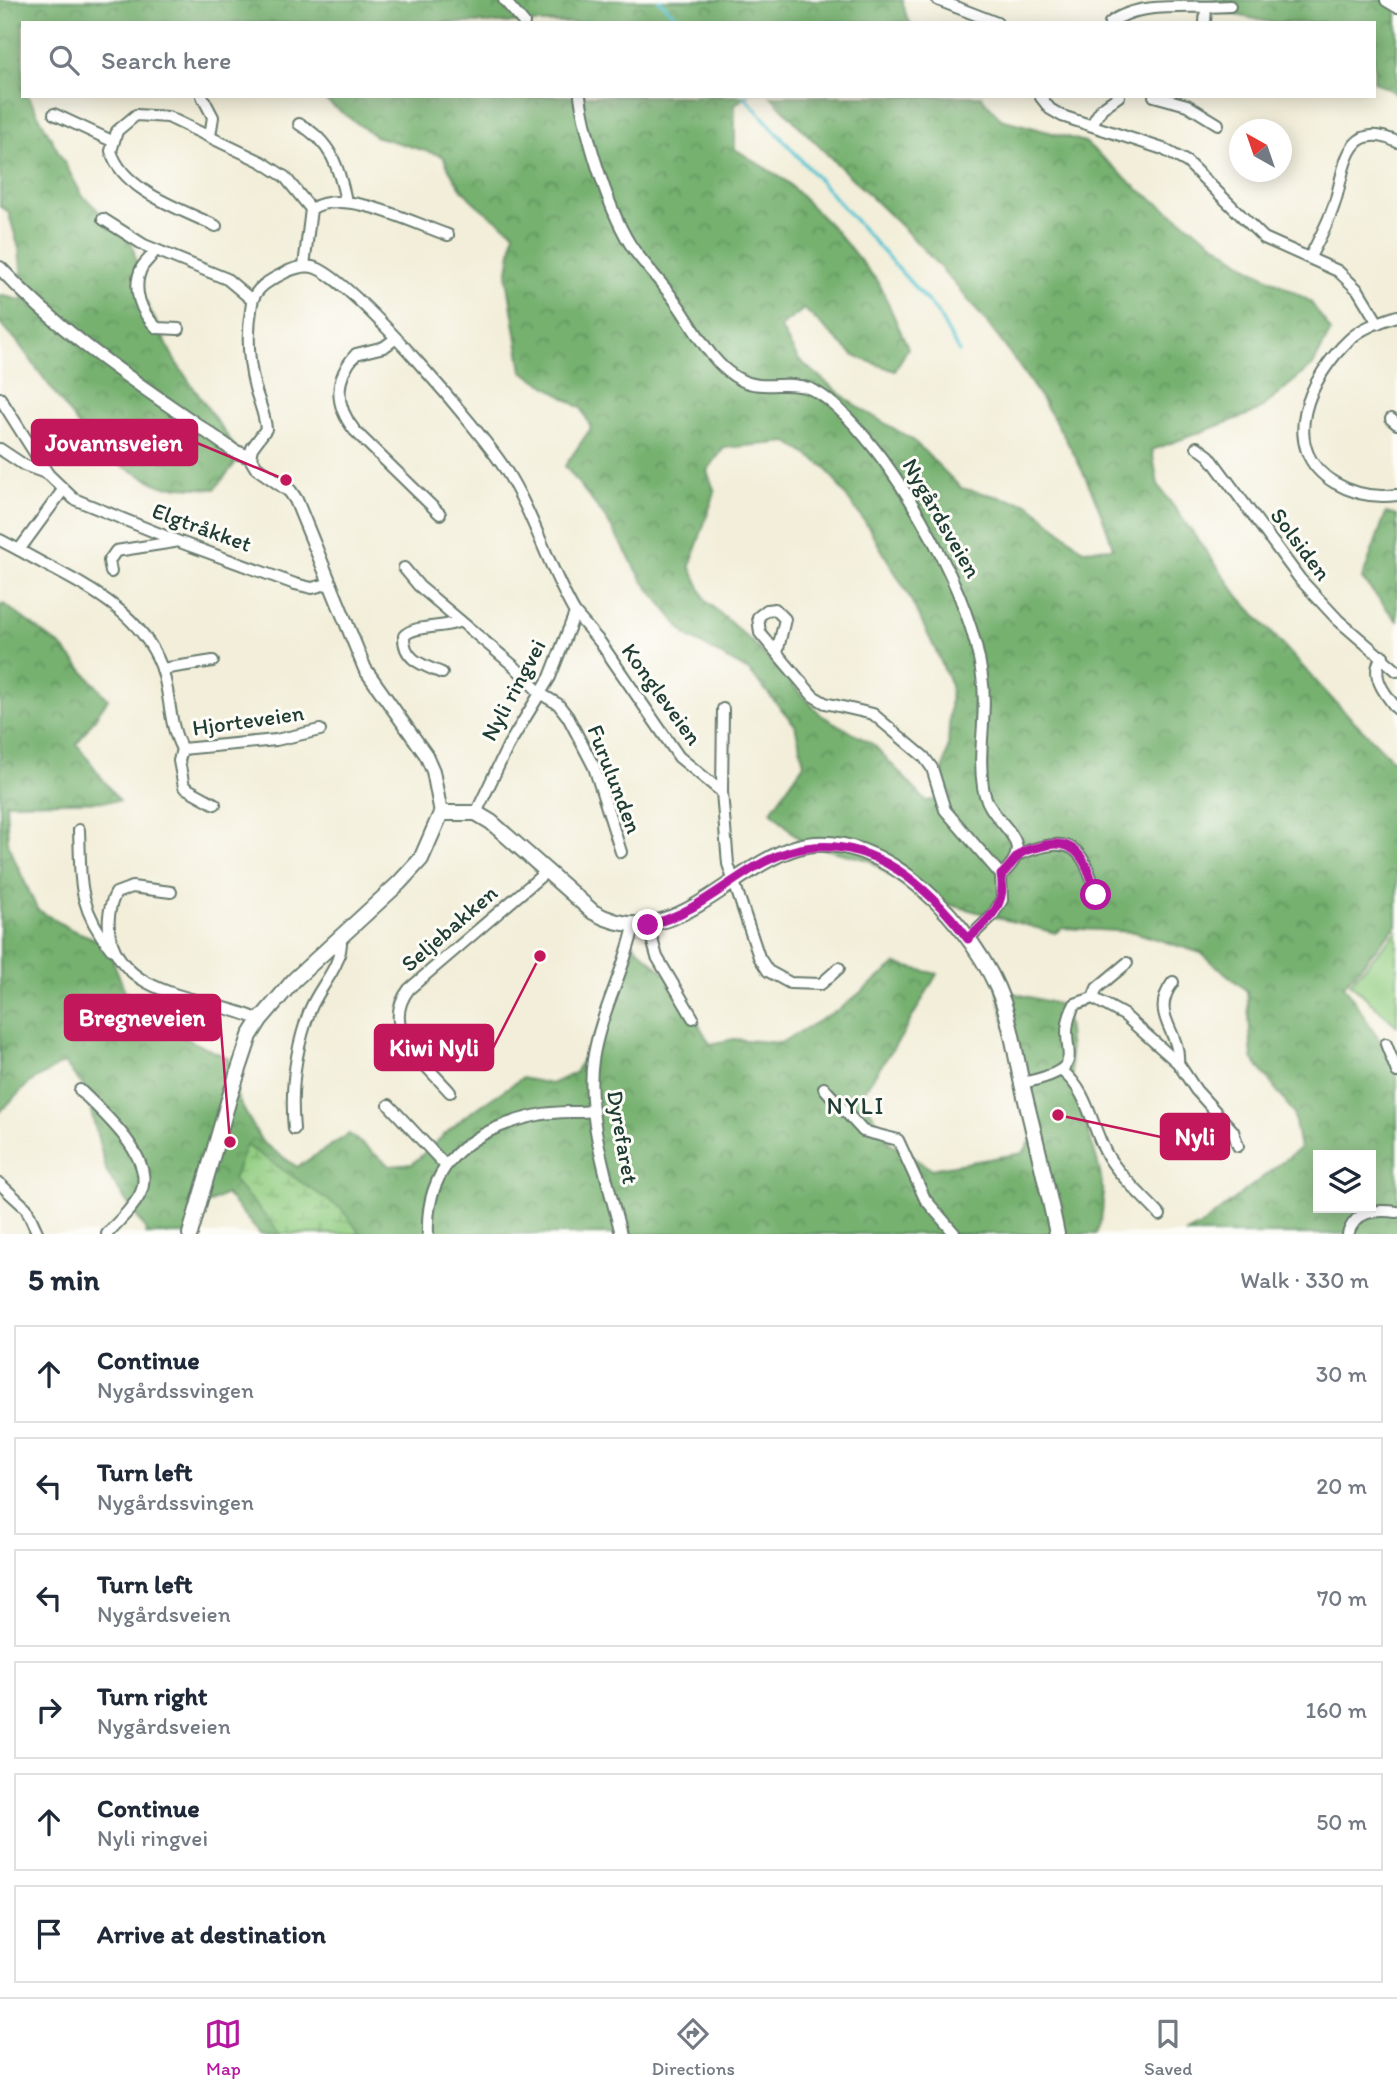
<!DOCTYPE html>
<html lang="en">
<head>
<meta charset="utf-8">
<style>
	:root { --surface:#fff; --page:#f2f2f3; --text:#1f2937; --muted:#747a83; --line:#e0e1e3; --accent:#b5179e }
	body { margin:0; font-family:Itim,sans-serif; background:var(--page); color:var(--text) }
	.controls { position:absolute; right:21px; bottom:21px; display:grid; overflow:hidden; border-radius:0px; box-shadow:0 4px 18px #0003 }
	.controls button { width:63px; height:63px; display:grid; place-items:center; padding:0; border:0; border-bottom:2px solid var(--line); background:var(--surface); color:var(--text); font:35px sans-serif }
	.compass { position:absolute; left:1229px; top:119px; width:63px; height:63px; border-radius:50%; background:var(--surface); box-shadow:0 4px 18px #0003; rotate:320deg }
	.stop { position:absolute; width:21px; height:21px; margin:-16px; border:5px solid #b5179e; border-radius:50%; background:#fff }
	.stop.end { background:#b5179e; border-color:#fff; box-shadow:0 2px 7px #0008 }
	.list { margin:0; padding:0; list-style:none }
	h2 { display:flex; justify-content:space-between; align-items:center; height:91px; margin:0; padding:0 28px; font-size:30px }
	h2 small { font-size:23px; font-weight:400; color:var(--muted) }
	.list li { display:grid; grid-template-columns:46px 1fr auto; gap:21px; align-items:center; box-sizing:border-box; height:98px; margin:0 14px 14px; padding:0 14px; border:2px solid var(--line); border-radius:0px }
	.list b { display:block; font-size:26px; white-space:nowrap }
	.list p { margin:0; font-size:23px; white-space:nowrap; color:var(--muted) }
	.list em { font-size:23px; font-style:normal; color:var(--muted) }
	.icon { flex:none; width:38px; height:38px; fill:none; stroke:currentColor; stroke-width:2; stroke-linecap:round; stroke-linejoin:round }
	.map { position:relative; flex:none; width:1397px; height:1234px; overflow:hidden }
	.search { position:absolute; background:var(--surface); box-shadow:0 4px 18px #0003; left:21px; right:21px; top:21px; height:77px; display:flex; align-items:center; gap:18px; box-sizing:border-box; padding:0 24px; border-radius:0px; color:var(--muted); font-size:26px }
	.sheet { height:763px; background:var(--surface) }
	nav { display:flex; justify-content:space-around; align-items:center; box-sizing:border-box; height:98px; border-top:2px solid var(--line); background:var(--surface); font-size:19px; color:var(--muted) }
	nav a { display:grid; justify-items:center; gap:4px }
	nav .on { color:var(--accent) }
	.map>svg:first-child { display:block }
</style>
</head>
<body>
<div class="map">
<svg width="1397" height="1234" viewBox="0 0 1397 1234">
	<defs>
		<pattern id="forest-crowns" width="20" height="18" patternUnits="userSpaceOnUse" patternTransform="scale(1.75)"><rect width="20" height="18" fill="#76b170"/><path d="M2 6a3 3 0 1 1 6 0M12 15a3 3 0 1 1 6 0" fill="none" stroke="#60915d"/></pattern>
		<pattern id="wetland-marsh" width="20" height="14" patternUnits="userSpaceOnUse" patternTransform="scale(1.75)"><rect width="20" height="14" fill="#93ce82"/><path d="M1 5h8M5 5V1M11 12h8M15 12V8" fill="none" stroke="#77a86b"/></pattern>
	</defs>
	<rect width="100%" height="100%" fill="#fdfcf7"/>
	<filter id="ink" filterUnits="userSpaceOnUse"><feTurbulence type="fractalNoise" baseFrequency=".0143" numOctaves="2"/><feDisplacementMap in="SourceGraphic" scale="14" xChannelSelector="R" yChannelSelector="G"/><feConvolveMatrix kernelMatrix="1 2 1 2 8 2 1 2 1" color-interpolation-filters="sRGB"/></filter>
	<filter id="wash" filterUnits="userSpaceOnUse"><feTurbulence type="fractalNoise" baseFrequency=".00686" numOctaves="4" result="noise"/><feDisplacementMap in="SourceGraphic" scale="28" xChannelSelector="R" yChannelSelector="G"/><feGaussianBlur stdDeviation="1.57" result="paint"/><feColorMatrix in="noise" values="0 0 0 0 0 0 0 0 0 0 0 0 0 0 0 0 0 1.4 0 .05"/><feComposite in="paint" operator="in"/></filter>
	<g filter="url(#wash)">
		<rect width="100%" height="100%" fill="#f2eed9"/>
		<path fill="#93ce82" stroke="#59865b" stroke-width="2" d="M1397,931V1026L1350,983Z"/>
		<g fill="url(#forest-crowns)" stroke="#4a7752" stroke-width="2" fill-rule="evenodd">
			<path d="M0,0H902L907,18L911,23H23V96H28L82,195L132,243L145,300L175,361L241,456L215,489L161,486L99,454L16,340L0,323V295L24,301L19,249L8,211L0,207Z"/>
			<path d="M1195,0H1397V94L1374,81V23H1273L1200,7Z"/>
			<path d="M319,96H748L735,104V149L786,181L834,229L879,283L908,348L895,371L854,356L804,309L780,327L798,359L853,404L913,440L961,488L1029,504L1083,550L1113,548C1080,435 988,315 906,231C861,186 814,144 771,96H981L1001,119L1085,142L1138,189L1248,267L1310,301L1331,331L1313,365L1258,411L1152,450L1158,485L1240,598L1333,700L1397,764V925L1344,985L1397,1067V1234H1185L1200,1226L1300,1148L1293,1112L1252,1058L1247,991L1201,953L1134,932L1063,928L1055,933L918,896L869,860L804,844L771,811L804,764L795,725L750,672L687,636L643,581L607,520L565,466L591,428L582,409L522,371L507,278L514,232C479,208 460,196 443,156L375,136ZM788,442L825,467L867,525L909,596L937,653L951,685L948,747L941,781L953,798L926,801L874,745L821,715L750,640L706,601L690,566L715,492L707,471L724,448ZM1318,1155H1371V1208H1318Z"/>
			<path d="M1386,513L1397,516V621L1362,579Z"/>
			<path d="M4,604L62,647L108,699L77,744L119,801L6,803L8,845L37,909L70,929L106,943L125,991L163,1028L228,1058L238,1099L262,1142L297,1167L349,1134L390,1166L412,1164L464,1117L522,1078L551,1084L575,1073L608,1010L633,944L674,982L710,1044L734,1039L780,1043L841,1008L896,964L937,974L901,1037L861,1095L890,1143L931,1169L1023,1153L1033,1137L997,989L1062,1005C1071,1028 1068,1056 1073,1080C1082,1129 1118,1184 1096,1234H260L226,1194L205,1205L197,1234H145L146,1230L107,1173L85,1088L64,1063L29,1083L0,1112V606Z"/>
		</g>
		<path fill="url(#wetland-marsh)" stroke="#59865b" stroke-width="2" d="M246,1145L341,1209L361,1234H281L233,1180Z"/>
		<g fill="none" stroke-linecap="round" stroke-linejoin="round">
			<g stroke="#59c4d2" stroke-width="3.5">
				<path d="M659,0L683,23"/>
				<path d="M744,96L937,312L959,352"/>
			</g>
		</g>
	</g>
	<g filter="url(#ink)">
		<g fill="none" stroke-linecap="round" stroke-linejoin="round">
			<g stroke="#697b6e" stroke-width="14">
				<g id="minor">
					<path d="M504,0L524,23"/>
					<path d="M938,0L997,23"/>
					<path d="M1110,23C1139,0 1193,9 1230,6"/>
					<path d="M1205,23L1206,8"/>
					<path d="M202,96L213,117L210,136"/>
					<path d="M580,96C586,138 610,216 634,250C649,270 666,287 680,308C697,333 713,366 741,380C762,391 787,380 808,388C822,393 836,406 846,416C904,476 971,594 982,676C988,713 977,750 983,787C989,828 1043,838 1001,875"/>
					<path d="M1040,96L1050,109L1062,116L1163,149L1187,162L1264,238L1338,271L1358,290L1378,323"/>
					<path d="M1154,96L1187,105L1218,124"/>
					<path d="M54,114L112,141"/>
					<path d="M299,124C331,141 339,168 346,201"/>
					<path d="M1092,124L1102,108L1119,96"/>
					<path d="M103,219L144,245L227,279L252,300"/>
					<path d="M216,226C181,209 123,191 111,151L117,131L136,115L168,117L262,162L285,177L311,209"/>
					<path d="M155,250C152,257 146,261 142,267C131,289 141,313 157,328L179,329"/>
					<path d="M1310,257C1318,241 1327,225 1333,208C1345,177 1342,116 1397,142"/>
					<path d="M304,266L311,209C345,187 412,223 448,235"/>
					<path d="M1397,316C1380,322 1363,327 1350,339C1310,376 1276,448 1335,483C1354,494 1376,498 1397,495"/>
					<path d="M395,339L384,347L356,354C334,379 334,405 355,431L440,514"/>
					<path d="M0,398L48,474L74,499L177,541L295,584L312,588L331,583"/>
					<path d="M1391,419L1397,424"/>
					<path d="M1197,447L1209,456L1300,579L1338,620L1397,671"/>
					<path d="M0,449L24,465L48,474"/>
					<path d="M250,457L252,448L266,429C265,415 259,402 255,388C248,361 247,331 252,303C255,287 272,279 286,272C295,268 306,264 316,268C355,283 480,430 505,469C534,514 548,567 575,613L550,677L508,746L476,813"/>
					<path d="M0,540L19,550L63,490"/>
					<path d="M19,550C72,581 137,604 161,666C171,693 168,724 182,749L276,740L320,730"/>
					<path d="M404,568L419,586L515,667L541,694L558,704L568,717L594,767L621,852"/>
					<path d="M111,572L109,561L116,551L174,542"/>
					<path d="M575,613L600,642L679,757L722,792L728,864L759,957L768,971L790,983L821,984L839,968"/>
					<path d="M777,653L785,619L775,609L767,610L758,617L760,633L813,696L825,703L873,714L924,757L932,768L945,810L1001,875L1002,900L992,916L968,939"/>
					<path d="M1383,656C1368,674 1385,694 1397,709"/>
					<path d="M162,669L213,661"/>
					<path d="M442,673C423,665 403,660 404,636C415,624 445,629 460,621"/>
					<path d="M182,749L179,761L184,787L215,804"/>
					<path d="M722,792L723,709"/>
					<path d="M79,830C81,881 77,907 111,949"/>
					<path d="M1019,854C1070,835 1083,844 1096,895"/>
					<path d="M171,892L132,887L116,893C109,905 107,923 110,936C125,1000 208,996 260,1020"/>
					<path d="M648,925L657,957L693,1018"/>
					<path d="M1173,982C1148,1016 1181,1030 1178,1063"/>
					<path d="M1093,998L1097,988L1127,963"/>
					<path d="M1386,1044L1397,1072"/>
					<path d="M1062,1071C1088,1091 1091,1125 1106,1153C1119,1176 1142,1195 1160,1215"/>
					<path d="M1022,1083C1102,1066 1049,1051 1075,1004L1093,998L1124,1015L1178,1063L1196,1090L1233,1131L1238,1146"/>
					<path d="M824,1088L863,1131L898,1140L925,1199L955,1234"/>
					<path d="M80,1090C101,1111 156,1158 141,1192C135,1207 117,1222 107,1234"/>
					<path d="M450,1092C424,1062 378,1029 409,989L547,871"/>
					<path d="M389,1105L445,1165"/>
					<path d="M294,1129C290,1087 295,1050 310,1010C321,983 343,967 341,936"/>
					<path d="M0,1184L26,1208L38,1234"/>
					<path d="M428,1234C425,1162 473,1129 538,1115C556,1111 575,1113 593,1111"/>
					<path d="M621,1234C608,1182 585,1113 593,1060C600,1014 624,972 634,926"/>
					<path d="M1348,1234C1355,1211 1375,1209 1397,1212"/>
				</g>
			</g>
			<g stroke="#697b6e" stroke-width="16">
				<g id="tertiary">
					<path d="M1387,0L1397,6"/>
					<path d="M0,268C71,344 151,391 234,451L250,457L256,467L290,491L296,500L365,669L426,755L433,771L441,813"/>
				</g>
			</g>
			<g stroke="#697b6e" stroke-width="18">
				<path id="secondary" d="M190,1234L229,1099L250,1036L260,1020L294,980L399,883L421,859L441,813H476L491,822L593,912C672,957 728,867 798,847C883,824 978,930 1003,1002C1012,1028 1016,1057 1022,1084C1034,1134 1047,1184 1057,1234"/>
			</g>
			<use href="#minor" stroke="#fff" stroke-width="10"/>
			<use href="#tertiary" stroke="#fff" stroke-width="12"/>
			<use href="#secondary" stroke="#fff" stroke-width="14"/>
		</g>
	</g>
	<g fill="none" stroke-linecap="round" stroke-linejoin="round" filter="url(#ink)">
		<path stroke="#b5179e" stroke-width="9" d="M648,925C689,916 720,888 755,867C843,816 914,868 968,939C988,920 1007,906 1001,875C1008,869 1013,861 1019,855C1022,851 1034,848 1039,847C1079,834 1088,866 1096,895"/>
	</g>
	<g text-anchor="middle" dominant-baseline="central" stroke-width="6" stroke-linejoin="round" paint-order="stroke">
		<g font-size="23" fill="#1f3d34" stroke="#fdfcf7">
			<text transform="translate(942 518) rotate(60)">Nygårdsveien</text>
			<text transform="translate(202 527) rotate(20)">Elgtråkket</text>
			<text transform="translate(1301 544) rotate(53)">Solsiden</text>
			<text transform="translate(513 690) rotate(-62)">Nyli ringvei</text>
			<text transform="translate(662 694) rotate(54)">Kongleveien</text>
			<text transform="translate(248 720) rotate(-8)">Hjorteveien</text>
			<text transform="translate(615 779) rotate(69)">Furulunden</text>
			<text transform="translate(449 928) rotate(-41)">Seljebakken</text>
			<text transform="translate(623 1137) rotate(80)">Dyrefaret</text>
		</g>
		<g font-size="24" letter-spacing="2" fill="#1f3d34" stroke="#fdfcf7">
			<text x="856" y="1105">NYLI</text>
		</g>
	</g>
	<path fill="none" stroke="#c2185b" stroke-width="2.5" d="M286 480L197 443M230 1142L220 1017M540 956L493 1048M1058 1115L1161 1137"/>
	<g fill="#c2185b" stroke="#fdfcf7" stroke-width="2.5">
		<circle cx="286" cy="480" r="7"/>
		<circle cx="230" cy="1142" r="7"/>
		<circle cx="540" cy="956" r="7"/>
		<circle cx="1058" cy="1115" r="7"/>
	</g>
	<g fill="#c2185b" stroke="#c2185b" stroke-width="2.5">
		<rect x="32" y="420" width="165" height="45" rx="7"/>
		<rect x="65" y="995" width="155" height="45" rx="7"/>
		<rect x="375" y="1025" width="118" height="45" rx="7"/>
		<rect x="1161" y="1114" width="68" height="45" rx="7"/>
	</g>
	<g font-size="24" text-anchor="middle" font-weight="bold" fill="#fff">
		<text x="114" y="451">Jovannsveien</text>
		<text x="142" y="1026">Bregneveien</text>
		<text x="434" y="1056">Kiwi Nyli</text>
		<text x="1195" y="1145">Nyli</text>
	</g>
</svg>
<div class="controls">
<button><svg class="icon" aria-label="layers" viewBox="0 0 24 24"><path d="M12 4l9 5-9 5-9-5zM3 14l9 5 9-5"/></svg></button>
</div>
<svg class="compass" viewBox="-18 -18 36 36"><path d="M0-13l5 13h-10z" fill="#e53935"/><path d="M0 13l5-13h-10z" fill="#747a83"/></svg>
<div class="stop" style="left:1096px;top:895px"></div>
<div class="stop end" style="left:648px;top:925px"></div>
<div class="search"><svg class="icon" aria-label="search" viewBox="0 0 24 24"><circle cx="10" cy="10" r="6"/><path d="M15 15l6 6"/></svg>Search here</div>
</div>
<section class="sheet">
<h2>5 min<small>Walk · 330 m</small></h2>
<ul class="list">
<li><svg class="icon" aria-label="ahead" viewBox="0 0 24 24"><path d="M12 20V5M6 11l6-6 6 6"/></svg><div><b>Continue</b><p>Nygårdssvingen</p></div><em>30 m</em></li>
<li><svg class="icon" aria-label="left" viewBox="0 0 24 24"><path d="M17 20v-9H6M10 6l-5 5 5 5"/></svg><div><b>Turn left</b><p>Nygårdssvingen</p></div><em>20 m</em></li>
<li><svg class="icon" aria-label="left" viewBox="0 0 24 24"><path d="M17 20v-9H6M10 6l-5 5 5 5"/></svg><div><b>Turn left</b><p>Nygårdsveien</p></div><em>70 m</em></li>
<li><svg class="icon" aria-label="right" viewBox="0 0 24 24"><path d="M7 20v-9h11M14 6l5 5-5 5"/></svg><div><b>Turn right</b><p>Nygårdsveien</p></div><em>160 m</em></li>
<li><svg class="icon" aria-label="ahead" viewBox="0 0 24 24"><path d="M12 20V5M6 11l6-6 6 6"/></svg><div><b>Continue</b><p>Nyli ringvei</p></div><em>50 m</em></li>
<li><svg class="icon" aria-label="arrive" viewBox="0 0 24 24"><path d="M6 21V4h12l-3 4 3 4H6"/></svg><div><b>Arrive at destination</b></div></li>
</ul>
</section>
<nav>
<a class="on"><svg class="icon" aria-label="map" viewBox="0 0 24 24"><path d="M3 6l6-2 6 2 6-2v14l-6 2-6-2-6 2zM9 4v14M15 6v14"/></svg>Map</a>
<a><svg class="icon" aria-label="directions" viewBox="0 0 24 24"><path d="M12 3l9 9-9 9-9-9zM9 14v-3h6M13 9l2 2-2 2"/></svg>Directions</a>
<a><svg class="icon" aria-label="saved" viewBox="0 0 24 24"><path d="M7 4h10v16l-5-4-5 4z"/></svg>Saved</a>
</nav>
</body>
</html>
